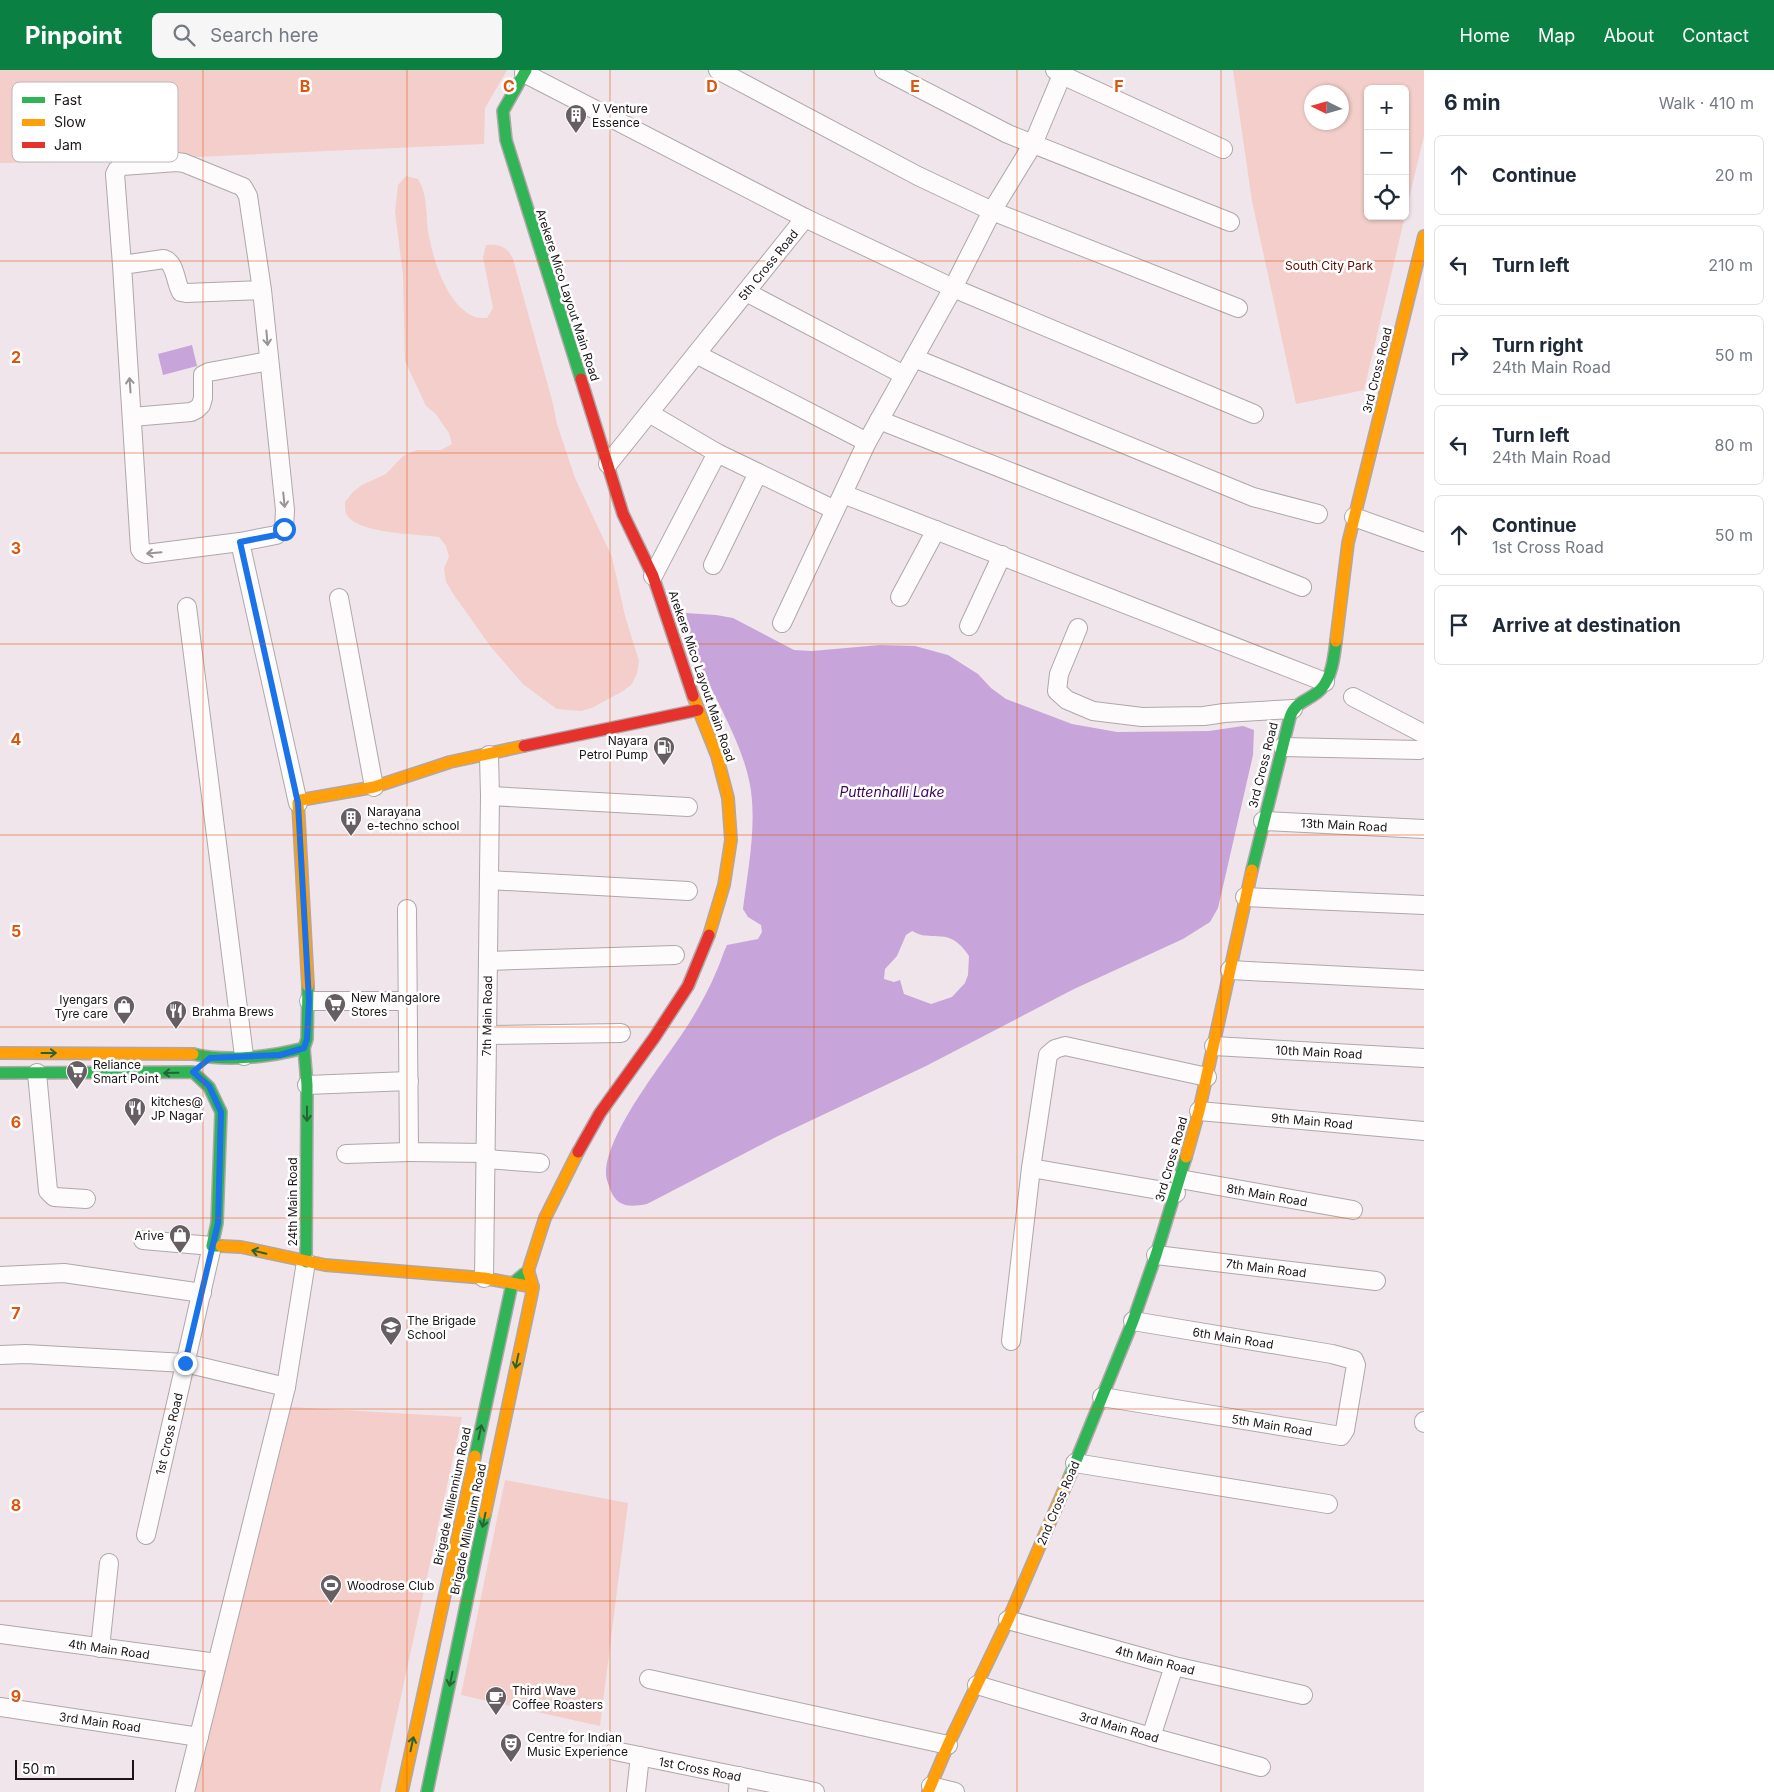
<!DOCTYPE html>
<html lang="en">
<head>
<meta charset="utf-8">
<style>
	:root { --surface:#fff; --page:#f6f6f7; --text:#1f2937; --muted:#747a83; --line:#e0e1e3; --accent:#0b8043 }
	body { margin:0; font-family:Inter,sans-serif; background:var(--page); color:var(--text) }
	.controls { position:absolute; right:15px; top:15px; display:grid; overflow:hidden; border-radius:8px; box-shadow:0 1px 4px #0004 }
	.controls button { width:45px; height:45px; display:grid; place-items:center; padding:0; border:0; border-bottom:1px solid var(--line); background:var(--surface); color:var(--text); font:25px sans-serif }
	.compass { position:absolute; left:1304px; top:15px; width:45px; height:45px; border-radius:50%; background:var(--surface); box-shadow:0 1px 4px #0004; rotate:275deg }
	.scale { position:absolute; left:15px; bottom:12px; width:119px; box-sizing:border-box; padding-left:5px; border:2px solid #1c1518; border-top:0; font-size:14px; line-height:18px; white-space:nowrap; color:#1c1518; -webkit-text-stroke:4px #fff; paint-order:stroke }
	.stop { position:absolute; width:15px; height:15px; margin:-11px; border:4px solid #1a73e8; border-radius:50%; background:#fff }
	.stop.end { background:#1a73e8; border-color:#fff; box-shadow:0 1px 5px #0008 }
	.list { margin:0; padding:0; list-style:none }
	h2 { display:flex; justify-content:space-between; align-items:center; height:65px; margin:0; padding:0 20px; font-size:21px }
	h2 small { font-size:16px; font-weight:400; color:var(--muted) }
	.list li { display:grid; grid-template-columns:32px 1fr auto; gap:15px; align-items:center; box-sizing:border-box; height:80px; margin:0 10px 10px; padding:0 10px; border:1px solid var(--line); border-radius:8px }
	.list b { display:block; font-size:19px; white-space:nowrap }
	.list p { margin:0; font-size:16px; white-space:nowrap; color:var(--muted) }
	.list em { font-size:16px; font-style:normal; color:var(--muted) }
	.icon { flex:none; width:28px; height:28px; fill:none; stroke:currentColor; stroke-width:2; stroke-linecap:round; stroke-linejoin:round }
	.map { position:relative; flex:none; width:1424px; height:1722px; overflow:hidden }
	header { display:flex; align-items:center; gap:30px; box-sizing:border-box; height:70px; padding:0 25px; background:var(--accent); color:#fff }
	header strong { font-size:24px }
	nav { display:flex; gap:28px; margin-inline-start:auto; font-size:18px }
	.search { width:350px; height:45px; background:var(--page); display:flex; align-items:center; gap:12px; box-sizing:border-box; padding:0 18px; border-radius:8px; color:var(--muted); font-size:19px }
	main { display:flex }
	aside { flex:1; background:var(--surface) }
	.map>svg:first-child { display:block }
</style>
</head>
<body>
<header>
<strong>Pinpoint</strong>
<div class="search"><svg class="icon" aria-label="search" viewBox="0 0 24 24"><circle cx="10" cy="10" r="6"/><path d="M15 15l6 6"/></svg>Search here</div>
<nav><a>Home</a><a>Map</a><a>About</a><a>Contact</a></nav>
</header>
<main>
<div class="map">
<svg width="1424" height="1722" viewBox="0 0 1424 1722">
	<rect width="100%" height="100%" fill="#f0e5ea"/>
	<g fill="#f3ceca" fill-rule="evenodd">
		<path d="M0,0H507L485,38L484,74L84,92L0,93Z"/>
		<path d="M1233,0H1424V66L1405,145V19H1368V146H1405L1364,320L1296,334L1252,131ZM1312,22H1342V52H1312Z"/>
		<path d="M406,106L418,109C429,128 425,146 429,166C434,192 447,236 475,247C478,248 483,248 487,248L493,238L483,187L486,175C500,174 507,177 513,189L552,330L557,354L575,408L612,487L625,546L639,591L637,603L632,614L623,621L592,638L581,641L557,639L547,632L523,614L491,577L454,525L446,512L444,498L449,487L446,476L439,467C419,464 354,464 346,443C345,440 345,435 345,432L353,422L362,415L386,404L403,386L417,380H441L452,374L449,363L435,343L426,336L405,291L403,205L395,142L398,115Z"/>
		<path d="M291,1337L462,1347L380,1722H194Z"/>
		<path d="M505,1410L628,1433L600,1656L461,1625Z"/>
	</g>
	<g fill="#c7a5da" fill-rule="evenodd">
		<path d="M192,275L197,296L163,305L158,284Z"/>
		<path d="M686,543L716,545L733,548L794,580L812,581L880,575L915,576L948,585L978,604L991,618L1006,629L1072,654L1117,662L1209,661L1243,656L1254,660L1253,685L1224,812L1218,838L1210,852L1183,869L1074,919L926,996L776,1067L647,1134C630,1137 617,1138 610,1119C609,1115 606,1109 606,1105C605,1062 668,988 691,950C701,934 710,917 717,900C721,891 723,883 727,875L758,869L762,862L761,855L748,847L743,839C748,799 758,750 749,710C738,660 706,618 691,569C689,561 688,552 686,543ZM912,861C934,874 948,854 969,886L968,905L965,913L952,927L931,934L904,924L900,910L894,912L884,909L885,899L897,886L906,865Z"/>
	</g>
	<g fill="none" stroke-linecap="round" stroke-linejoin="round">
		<g stroke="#afa7aa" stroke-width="20">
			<g id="street">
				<path d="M718,0L918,106L992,141L1238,238"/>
				<path d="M884,0L1008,64L1230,152"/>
				<path d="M1055,0L1062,5L1223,79"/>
				<path d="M524,3L805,148L608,394"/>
				<path d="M805,148L953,218L1254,344"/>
				<path d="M122,195L115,104L117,100L122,96L177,92L184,93L243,117L248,126L262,220L285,440L284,459L276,465L240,472L146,484L142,482L140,479L122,195L164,189C176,193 175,212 181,222L186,223L262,220"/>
				<path d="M746,222L904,305"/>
				<path d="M696,284L867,372"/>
				<path d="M914,288L1253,427L1318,444"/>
				<path d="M649,343L717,383"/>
				<path d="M132,347L191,342L197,339L201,335L203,328V305L209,302L269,291"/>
				<path d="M879,350L1302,517"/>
				<path d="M843,424L1325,612"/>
				<path d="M1354,447L1424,472"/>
				<path d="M240,472L298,733"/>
				<path d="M713,495L758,403"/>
				<path d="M653,506L717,383L835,440"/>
				<path d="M900,527L936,460"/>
				<path d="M339,528L374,717"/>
				<path d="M187,537L244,986"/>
				<path d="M782,553L867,372L953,218L992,141L1033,74L1064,0"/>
				<path d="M969,556L1002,485"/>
				<path d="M1078,558L1059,604L1057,621L1067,630L1093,641L1142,647L1204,646L1224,643L1293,639"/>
				<path d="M1353,627L1424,664"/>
				<path d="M1283,677L1419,680"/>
				<path d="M490,726L688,737"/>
				<path d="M1263,751L1424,759"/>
				<path d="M489,810L688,821"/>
				<path d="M1245,827L1424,835"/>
				<path d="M407,839L409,1082L486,1083"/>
				<path d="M488,891L675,885"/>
				<path d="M1230,900L1424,910"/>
				<path d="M309,931H408"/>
				<path d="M487,965L621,963"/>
				<path d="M1214,976L1424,988"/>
				<path d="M37,1003L48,1121L54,1127L86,1129"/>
				<path d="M307,1015L409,1011"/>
				<path d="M1199,1041L1424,1061"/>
				<path d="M346,1084L409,1082"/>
				<path d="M486,1089L540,1093"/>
				<path d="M1031,1098L1176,1123"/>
				<path d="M1180,1109L1353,1140"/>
				<path d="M143,1170L212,1176L146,1465"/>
				<path d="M1156,1185L1376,1211"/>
				<path d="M0,1206L64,1203L202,1223"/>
				<path d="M484,1208L490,726L489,685"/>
				<path d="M1011,1271L1031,1098L1048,985L1055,979L1065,976L1207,1007"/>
				<path d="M0,1285L26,1284L185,1293L286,1317"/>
				<path d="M1102,1327L1341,1366L1345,1360L1356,1295L1354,1290L1332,1284L1133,1251"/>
				<path d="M1424,1353V1351"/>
				<path d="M1075,1393L1328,1434"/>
				<path d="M1008,1550L1174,1596L1303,1625"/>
				<path d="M0,1564L217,1593"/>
				<path d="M100,1578L109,1493"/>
				<path d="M649,1609L948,1675"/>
				<path d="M977,1615L1151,1667L1261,1697"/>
				<path d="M0,1637L199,1667"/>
				<path d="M1151,1667L1174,1596"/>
				<path d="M615,1681L815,1722"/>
				<path d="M931,1716L955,1722"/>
				<path d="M185,1722L286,1317L306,1192"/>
				<path d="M636,1722L640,1686"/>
				<path d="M738,1722L739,1706"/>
			</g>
		</g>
		<g stroke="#afa7aa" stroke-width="14">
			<g id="fast">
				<path d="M526,0L503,41L506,70L581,309"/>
				<path d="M1252,800L1290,647C1296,630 1310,631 1321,619C1332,607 1334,587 1336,571"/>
				<path d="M193,984C227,992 270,987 304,978"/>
				<path d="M0,1003L193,1002L209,1017L221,1042L217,1153L212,1176H221"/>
				<path d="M306,1192L307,1015L304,978L307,969L308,916"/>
				<path d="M475,1386L512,1214L524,1204"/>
				<path d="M1069,1408L1133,1251L1156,1185L1186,1087"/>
				<path d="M427,1722L485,1444"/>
			</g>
		</g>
		<g stroke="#afa7aa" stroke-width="14">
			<g id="slow">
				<path d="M1336,571L1348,473L1424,166"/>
				<path d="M693,626L717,686L728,728L731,770L724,815L709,865"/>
				<path d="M308,916L298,733L301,730L374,717L450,692L524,676"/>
				<path d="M0,983L193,984"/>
				<path d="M1186,1087L1199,1041L1252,800"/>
				<path d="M221,1176L241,1177L325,1195L484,1208L533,1217"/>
				<path d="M528,1201L545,1148L578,1082"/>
				<path d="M485,1444L532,1223L533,1217L529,1203"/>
				<path d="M402,1722L475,1386"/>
				<path d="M928,1722L948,1675L1008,1550L1069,1408"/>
			</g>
		</g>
		<g stroke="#afa7aa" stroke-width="14">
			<g id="jam">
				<path d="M581,309L623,444L653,506L693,626"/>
				<path d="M524,676L698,640"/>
				<path d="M578,1082L600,1043L654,968L688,916L709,865"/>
			</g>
		</g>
		<use href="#street" stroke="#fdfbfc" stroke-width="18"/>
		<use href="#fast" stroke="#30b455" stroke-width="11"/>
		<use href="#slow" stroke="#ff9f0a" stroke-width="11"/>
		<use href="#jam" stroke="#e5322d" stroke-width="11"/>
	</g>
	<defs><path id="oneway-shaft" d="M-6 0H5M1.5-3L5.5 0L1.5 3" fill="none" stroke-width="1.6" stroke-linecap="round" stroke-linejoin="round" transform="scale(1.25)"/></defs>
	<g stroke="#989495">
		<use href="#oneway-shaft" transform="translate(267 268) rotate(85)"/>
		<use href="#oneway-shaft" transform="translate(130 315) rotate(-94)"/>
		<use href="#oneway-shaft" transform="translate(284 430) rotate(84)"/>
		<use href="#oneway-shaft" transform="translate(154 483) rotate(175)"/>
	</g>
	<g stroke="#266436">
		<use href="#oneway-shaft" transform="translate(49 983)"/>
		<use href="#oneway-shaft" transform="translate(171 1003) rotate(179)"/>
		<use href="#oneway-shaft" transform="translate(307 1044) rotate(90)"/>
		<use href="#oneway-shaft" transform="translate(259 1182) rotate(-167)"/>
		<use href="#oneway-shaft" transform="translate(517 1291) rotate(102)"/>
		<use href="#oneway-shaft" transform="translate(480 1362) rotate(-78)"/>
		<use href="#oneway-shaft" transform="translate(484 1450) rotate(102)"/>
		<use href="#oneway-shaft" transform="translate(451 1609) rotate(102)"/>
		<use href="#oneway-shaft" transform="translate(412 1674) rotate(-78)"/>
	</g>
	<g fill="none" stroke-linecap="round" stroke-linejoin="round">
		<path stroke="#1a73e8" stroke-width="6" d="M185,1293L218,1153L221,1042L209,1016L193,1002L210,988L280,985L304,978L307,969L309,931L298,733L240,472L276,465L284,459"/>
	</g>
	<path fill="none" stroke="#de560d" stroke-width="1" stroke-opacity="0.55" d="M203,0V1722M407,0V1722M610,0V1722M814,0V1722M1017,0V1722M1221,0V1722M0,191H1424M0,383H1424M0,574H1424M0,765H1424M0,957H1424M0,1148H1424M0,1339H1424M0,1531H1424"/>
	<defs>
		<g id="building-pin" transform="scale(1.125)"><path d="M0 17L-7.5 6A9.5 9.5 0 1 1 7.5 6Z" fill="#665e62" stroke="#fff"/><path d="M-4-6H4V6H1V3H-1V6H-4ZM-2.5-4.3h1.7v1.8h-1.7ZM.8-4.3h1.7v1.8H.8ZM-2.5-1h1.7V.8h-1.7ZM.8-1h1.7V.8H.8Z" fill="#fff"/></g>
		<g id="fuel-pin" transform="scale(1.125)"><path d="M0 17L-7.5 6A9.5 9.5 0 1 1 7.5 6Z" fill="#665e62" stroke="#fff"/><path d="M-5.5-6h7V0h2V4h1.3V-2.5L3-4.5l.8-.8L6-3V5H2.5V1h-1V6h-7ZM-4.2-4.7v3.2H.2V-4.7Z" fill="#fff"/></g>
		<g id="supermarket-pin" transform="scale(1.125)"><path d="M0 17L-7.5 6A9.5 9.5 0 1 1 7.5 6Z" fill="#665e62" stroke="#fff"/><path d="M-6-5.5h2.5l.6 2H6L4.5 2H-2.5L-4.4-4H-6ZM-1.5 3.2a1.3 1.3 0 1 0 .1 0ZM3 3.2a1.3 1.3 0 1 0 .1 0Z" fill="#fff"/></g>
		<g id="shop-pin" transform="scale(1.125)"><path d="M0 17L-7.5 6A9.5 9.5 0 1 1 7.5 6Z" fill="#665e62" stroke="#fff"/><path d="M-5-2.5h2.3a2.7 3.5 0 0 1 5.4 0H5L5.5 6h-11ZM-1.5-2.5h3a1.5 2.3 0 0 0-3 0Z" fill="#fff"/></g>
		<g id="restaurant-pin" transform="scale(1.125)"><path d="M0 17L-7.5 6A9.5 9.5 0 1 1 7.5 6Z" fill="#665e62" stroke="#fff"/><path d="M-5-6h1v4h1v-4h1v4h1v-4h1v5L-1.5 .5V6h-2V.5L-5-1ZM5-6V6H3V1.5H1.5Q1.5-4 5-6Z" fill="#fff"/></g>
		<g id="school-pin" transform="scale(1.125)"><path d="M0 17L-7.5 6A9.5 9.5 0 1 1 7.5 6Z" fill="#665e62" stroke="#fff"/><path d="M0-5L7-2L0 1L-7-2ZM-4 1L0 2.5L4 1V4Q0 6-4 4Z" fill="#fff"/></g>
		<g id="stadium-pin" transform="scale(1.125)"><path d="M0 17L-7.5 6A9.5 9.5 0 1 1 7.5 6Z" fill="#665e62" stroke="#fff"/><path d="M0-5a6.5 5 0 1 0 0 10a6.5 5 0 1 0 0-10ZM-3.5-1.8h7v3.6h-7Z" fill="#fff"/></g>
		<g id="cafe-pin" transform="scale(1.125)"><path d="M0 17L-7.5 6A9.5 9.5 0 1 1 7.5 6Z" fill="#665e62" stroke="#fff"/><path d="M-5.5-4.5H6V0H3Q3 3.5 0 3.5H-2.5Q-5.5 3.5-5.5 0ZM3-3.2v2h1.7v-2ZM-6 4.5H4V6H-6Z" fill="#fff"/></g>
		<g id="theatre-pin" transform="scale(1.125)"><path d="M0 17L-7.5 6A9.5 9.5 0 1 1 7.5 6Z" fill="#665e62" stroke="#fff"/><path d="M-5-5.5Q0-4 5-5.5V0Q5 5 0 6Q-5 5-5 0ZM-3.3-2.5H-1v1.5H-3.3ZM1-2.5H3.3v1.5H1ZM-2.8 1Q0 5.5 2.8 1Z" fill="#fff"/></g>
	</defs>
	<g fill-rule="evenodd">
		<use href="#building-pin" x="576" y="45"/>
		<use href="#fuel-pin" x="664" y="677"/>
		<use href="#building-pin" x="351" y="748"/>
		<use href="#supermarket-pin" x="335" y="934"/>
		<use href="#shop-pin" x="124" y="936"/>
		<use href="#restaurant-pin" x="176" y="941"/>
		<use href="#supermarket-pin" x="77" y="1001"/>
		<use href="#restaurant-pin" x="135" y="1038"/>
		<use href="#shop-pin" x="180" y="1165"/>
		<use href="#school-pin" x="391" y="1257"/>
		<use href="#stadium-pin" x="331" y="1515"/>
		<use href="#cafe-pin" x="496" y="1627"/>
		<use href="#theatre-pin" x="511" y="1674"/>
	</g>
	<g text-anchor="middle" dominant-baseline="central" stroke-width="5" stroke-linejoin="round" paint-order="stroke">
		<g font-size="12" fill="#1c1518" stroke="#fff" text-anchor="start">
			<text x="592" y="38">V Venture<tspan x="592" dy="14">Essence</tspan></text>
			<text x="648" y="670" text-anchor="end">Nayara<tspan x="648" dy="14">Petrol Pump</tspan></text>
			<text x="367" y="741">Narayana<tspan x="367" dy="14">e-techno school</tspan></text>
			<text x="351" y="927">New Mangalore<tspan x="351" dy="14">Stores</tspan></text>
			<text x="108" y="929" text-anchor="end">Iyengars<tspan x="108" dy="14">Tyre care</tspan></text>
			<text x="192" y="941">Brahma Brews</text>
			<text x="93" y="994">Reliance<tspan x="93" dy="14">Smart Point</tspan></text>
			<text x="151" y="1031">kitches@<tspan x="151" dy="14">JP Nagar</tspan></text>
			<text x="164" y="1165" text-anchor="end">Arive</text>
			<text x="407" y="1250">The Brigade<tspan x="407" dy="14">School</tspan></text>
			<text x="347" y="1515">Woodrose Club</text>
			<text x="512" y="1620">Third Wave<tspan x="512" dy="14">Coffee Roasters</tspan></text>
			<text x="527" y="1667">Centre for Indian<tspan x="527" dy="14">Music Experience</tspan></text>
		</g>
		<g font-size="12" fill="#1c1518" stroke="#fff">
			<text transform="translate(768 195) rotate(-51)">5th Cross Road</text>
			<text transform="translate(568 225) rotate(72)">Arekere Mico Layout Main Road</text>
			<text transform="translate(1377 300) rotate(-76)">3rd Cross Road</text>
			<text transform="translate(702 606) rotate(71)">Arekere Mico Layout Main Road</text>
			<text transform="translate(1263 695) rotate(-76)">3rd Cross Road</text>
			<text transform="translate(1344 755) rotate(3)">13th Main Road</text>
			<text transform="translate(487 946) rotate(-89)">7th Main Road</text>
			<text transform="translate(1319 982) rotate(3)">10th Main Road</text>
			<text transform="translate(1312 1051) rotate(5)">9th Main Road</text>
			<text transform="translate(1171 1089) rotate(-74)">3rd Cross Road</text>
			<text transform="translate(1267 1125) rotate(10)">8th Main Road</text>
			<text transform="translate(292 1132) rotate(-90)">24th Main Road</text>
			<text transform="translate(1266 1198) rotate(7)">7th Main Road</text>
			<text transform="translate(1233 1268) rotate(9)">6th Main Road</text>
			<text transform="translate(1272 1355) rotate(9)">5th Main Road</text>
			<text transform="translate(169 1364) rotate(-77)">1st Cross Road</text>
			<text transform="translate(452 1426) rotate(-78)">Brigade Millennium Road</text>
			<text transform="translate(1058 1433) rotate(-67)">2nd Cross Road</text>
			<text transform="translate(468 1459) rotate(-78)">Brigade Millenium Road</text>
			<text transform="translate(109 1579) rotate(8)">4th Main Road</text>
			<text transform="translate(1155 1590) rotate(15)">4th Main Road</text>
			<text transform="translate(100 1652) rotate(8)">3rd Main Road</text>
			<text transform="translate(1119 1657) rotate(16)">3rd Main Road</text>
			<text transform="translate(700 1699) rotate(11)">1st Cross Road</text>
		</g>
		<g font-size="12" fill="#590800" stroke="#fff">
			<text x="1329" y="195">South City Park</text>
		</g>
		<g font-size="14" font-style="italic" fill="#41025d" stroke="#fff">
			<text x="892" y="721">Puttenhalli Lake</text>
		</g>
	</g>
	<rect x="12" y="12" width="166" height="80" rx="8" fill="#fff" stroke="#bbb9ba" stroke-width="1"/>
	<rect x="22" y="27" width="23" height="6" fill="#30b455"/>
	<rect x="22" y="49" width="23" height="7" fill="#ff9f0a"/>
	<rect x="22" y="72" width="23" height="6" fill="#e5322d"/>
	<g font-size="14" fill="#1c1518">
		<text x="54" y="35">Fast</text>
		<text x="54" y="57">Slow</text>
		<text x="54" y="80">Jam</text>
	</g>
	<g font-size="16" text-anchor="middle" font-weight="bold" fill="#de560d" stroke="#fff" stroke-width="5" stroke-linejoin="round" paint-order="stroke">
		<text x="305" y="22">B</text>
		<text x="509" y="22">C</text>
		<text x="712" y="22">D</text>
		<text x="915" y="22">E</text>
		<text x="1119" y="22">F</text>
		<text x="16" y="293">2</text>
		<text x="16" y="484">3</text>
		<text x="16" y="675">4</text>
		<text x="16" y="867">5</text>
		<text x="16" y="1058">6</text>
		<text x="16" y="1249">7</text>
		<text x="16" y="1441">8</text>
		<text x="16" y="1632">9</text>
	</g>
</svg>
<div class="controls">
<button>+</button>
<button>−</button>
<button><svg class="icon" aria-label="locate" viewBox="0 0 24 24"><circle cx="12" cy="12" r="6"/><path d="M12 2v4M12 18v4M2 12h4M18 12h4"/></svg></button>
</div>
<svg class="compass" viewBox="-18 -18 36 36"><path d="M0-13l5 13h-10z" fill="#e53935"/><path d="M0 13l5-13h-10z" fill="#747a83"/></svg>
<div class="scale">50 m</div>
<div class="stop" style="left:284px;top:459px"></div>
<div class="stop end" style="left:185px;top:1293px"></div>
</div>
<aside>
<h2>6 min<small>Walk · 410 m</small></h2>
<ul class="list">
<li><svg class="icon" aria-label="ahead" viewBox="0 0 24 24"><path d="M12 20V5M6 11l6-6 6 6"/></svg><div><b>Continue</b></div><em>20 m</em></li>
<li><svg class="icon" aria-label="left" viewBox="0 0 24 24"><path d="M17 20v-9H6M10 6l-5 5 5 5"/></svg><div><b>Turn left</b></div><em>210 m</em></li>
<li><svg class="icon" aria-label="right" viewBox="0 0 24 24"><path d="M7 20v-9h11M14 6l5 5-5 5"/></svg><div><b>Turn right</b><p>24th Main Road</p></div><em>50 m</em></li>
<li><svg class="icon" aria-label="left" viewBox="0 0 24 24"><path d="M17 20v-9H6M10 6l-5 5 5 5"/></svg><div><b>Turn left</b><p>24th Main Road</p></div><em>80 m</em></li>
<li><svg class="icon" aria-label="ahead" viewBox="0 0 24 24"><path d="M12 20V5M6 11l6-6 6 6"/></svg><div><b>Continue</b><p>1st Cross Road</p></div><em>50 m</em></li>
<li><svg class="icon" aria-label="arrive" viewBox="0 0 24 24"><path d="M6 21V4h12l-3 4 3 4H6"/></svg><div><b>Arrive at destination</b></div></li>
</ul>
</aside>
</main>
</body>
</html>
